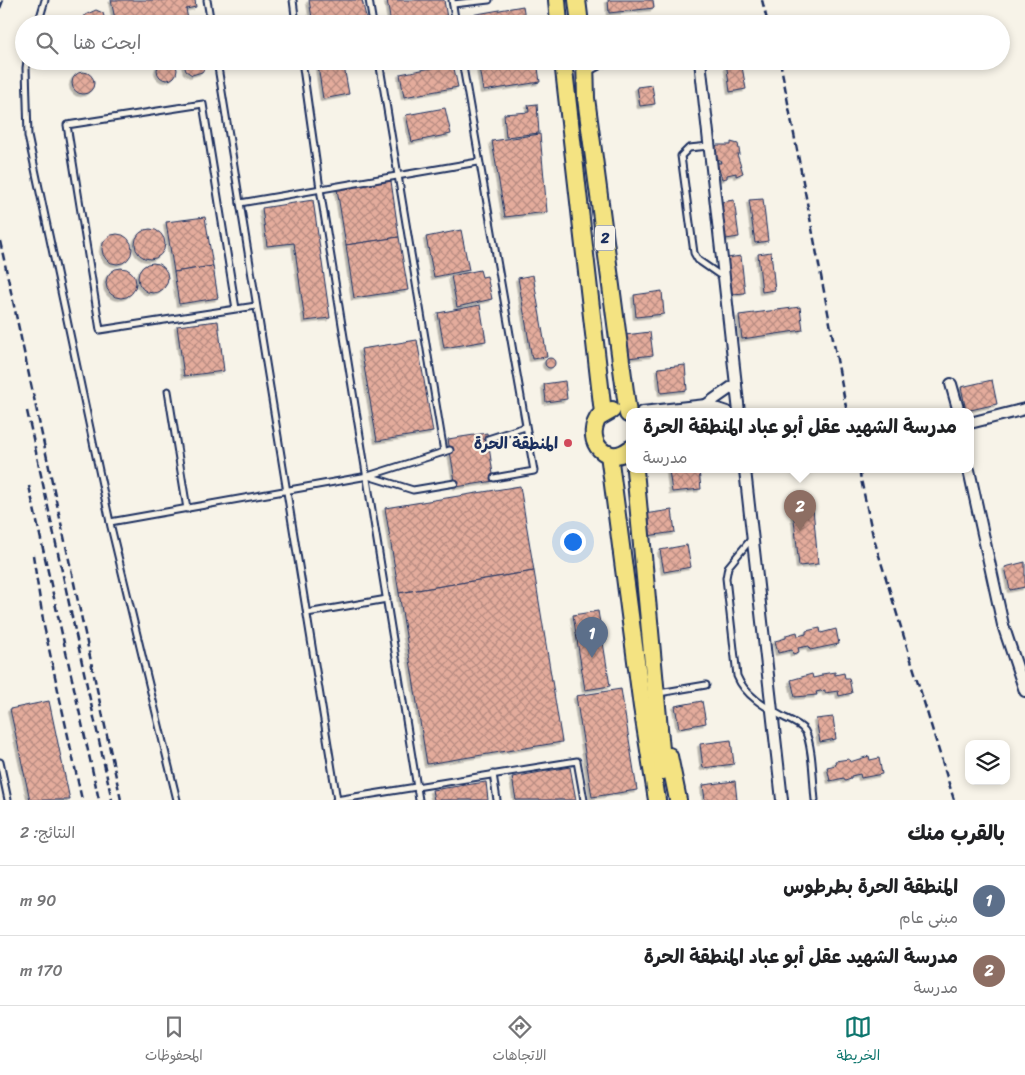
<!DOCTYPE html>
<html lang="ar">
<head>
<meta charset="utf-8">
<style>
	:root { --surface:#fff; --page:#f2f2f2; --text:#202124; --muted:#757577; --line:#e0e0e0; --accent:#0f766e }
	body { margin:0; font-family:Sriracha,"Playpen Sans Arabic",sans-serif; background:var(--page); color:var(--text); direction:rtl }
	.controls { position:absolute; right:15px; bottom:15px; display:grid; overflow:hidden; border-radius:10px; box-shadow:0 2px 8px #0003 }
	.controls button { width:45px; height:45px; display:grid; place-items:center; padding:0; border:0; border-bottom:1px solid var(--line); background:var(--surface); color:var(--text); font:25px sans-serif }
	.you { position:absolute; left:572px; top:541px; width:18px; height:18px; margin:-12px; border:4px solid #fff; border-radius:50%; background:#1a73e8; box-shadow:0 0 0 8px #1a73e833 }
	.badge { display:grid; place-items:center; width:32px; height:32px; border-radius:50%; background:var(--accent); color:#fff; font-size:16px; font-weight:700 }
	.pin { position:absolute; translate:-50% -41px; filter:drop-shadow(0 1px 2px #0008) }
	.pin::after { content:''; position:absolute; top:26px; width:18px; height:15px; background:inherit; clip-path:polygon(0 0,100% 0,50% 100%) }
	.popup { position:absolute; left:626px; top:408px; width:348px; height:65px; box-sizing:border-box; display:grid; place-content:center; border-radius:10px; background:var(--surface); filter:drop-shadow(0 1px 4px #0005); font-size:16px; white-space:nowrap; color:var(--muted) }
	.popup b { font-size:19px; color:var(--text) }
	.popup::after { content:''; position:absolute; left:50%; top:100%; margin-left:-10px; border:10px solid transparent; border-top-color:var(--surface) }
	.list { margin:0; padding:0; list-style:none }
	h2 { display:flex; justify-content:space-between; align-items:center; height:65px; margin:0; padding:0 20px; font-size:21px }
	h2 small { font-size:16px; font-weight:400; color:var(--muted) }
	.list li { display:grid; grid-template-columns:32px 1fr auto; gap:15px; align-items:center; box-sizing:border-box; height:70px; padding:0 20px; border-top:1px solid var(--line) }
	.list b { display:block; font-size:19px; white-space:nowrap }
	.list p { margin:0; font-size:16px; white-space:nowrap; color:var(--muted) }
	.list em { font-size:16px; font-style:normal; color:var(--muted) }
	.icon { flex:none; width:28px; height:28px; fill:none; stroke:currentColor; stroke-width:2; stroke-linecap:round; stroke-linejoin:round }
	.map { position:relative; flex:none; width:1025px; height:800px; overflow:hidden; direction:ltr }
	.search { position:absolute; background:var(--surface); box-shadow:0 2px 8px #0003; left:15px; right:15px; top:15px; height:55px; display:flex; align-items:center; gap:12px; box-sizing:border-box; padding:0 18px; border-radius:28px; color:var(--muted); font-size:19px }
	.sheet { height:205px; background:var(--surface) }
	nav { display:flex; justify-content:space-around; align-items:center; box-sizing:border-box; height:70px; border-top:1px solid var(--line); background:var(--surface); font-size:14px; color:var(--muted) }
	nav a { display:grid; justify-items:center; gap:2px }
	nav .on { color:var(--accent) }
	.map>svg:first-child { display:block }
</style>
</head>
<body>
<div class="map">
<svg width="1025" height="800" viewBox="0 0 1025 800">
	<defs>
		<pattern id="building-cross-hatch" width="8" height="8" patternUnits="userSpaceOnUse" patternTransform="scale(1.25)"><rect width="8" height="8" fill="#e4ac9c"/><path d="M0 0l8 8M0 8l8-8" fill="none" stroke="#b88c82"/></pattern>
		<filter id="shadow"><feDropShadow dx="-2.5" dy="2.5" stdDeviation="0" flood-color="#0004"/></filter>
	</defs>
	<rect width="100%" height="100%" fill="#f7f3e8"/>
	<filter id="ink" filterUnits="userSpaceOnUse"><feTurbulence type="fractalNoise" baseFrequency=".02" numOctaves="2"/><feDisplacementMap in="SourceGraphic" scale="10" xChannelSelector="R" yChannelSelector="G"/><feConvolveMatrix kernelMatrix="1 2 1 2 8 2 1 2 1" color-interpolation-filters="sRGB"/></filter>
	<g filter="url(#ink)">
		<g fill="url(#building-cross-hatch)" stroke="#1b2f5e" filter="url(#shadow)">
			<path d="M111,0H195L196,7L186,9L189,24H116Z"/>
			<path d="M309,0H362L367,21L352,24H313Z"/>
			<path d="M387,0H444L448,24H391Z"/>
			<path d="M608,0H653L654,8L609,13Z"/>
			<path d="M523,6L526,24H472L471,15Z"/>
			<path d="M96,10L103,13L106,24H84L85,15Z"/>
			<circle cx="167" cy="70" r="10"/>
			<path d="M183,61H206V66L202,72L192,75L186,71Z"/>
			<path d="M317,61H340L318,66Z"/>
			<path d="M343,61L349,94L323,99L318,66Z"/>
			<path d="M478,61H537L540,82L483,91Z"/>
			<path d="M726,61H741L746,89L730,92Z"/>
			<path d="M453,64L458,87L404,97L400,74Z"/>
			<circle cx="83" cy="83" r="11"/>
			<path d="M652,85L655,104L640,106L637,87Z"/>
			<path d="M537,104L539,133L506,137L504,114L529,112L528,105Z"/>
			<path d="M445,108L451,134L412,142L406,115Z"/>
			<path d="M540,134L547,212L505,217L492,141Z"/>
			<path d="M731,142L738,144L740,154H737L743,173L736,176V173L727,175V178L722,179L717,163H721L720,160L717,159L715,148L717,145H731Z"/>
			<path d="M391,181L399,237L346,245L337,189Z"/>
			<path d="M763,199L768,241L755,243L749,200Z"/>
			<path d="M313,200L330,318L305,321L294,243L267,246L262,208Z"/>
			<path d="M734,200L739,237L726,239L721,202Z"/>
			<path d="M205,217L213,266L174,272L166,222Z"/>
			<circle cx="150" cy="244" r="15"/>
			<path d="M461,230L469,270L434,277L426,237Z"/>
			<circle cx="117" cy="249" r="15"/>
			<path d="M399,237L408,290L354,298L346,245Z"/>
			<path d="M771,252L775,290L762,292L758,254Z"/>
			<path d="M741,256L745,293L732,294L727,258Z"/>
			<circle cx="153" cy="278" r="15"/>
			<path d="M213,266L218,298L179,304L174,272Z"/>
			<circle cx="121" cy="283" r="15"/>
			<path d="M480,270L482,277L487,276L492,299L457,307L451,276Z"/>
			<path d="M533,275L547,357L532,359L518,278Z"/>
			<path d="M662,291L664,314L636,317L634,295Z"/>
			<path d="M480,305L486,341L444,348L438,313Z"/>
			<path d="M800,307L803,330L742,339L739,315Z"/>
			<path d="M218,321L224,371L184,376L177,326Z"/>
			<path d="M650,332L653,355L628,358L625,335Z"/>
			<path d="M417,340L433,432L377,441L361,349Z"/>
			<circle cx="550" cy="363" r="5"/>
			<path d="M685,365L687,390L661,393L658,368Z"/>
			<path d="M992,380L997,404L966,411L961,387Z"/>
			<path d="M565,381L567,399L546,402L544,384Z"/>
			<path d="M487,433L494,481L456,487L448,439Z"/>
			<path d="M669,470H699L701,489L672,492Z"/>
			<path d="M520,486L534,571L399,593L385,508Z"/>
			<path d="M813,508L818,564L799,566L793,510Z"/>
			<path d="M672,510L675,532L647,536L644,514Z"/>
			<path d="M687,545L691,567L664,572L660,550Z"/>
			<path d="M1025,562V587L1010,590L1005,567Z"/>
			<path d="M534,571L562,742L427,764L399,593Z"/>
			<path d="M598,611L610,686L585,690L573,615Z"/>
			<path d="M820,628L821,633L836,629L839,644L810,650L809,646L798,648L799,652L793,654L792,650L778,653L775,641L786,638V635L797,632L798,636L806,634V631Z"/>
			<path d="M835,672V675L844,673L845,678H849L852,693L839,696L838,691L825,693V690L816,692L817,695L795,697L791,680L812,674L813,678L822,676V674Z"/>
			<path d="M621,689L637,790L592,797L576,696Z"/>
			<path d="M49,701L70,800H30L10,709Z"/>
			<path d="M702,701L706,723L679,728L675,706Z"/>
			<path d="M833,717L836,739L820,742L816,719Z"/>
			<path d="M731,740L734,764L703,768L700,744Z"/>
			<path d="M869,756L870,760L879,758L882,774L861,778L860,774L851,776V779L845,781L844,778L830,781L827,767L836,765L835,761L849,759L850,762Z"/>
			<path d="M570,767L576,800H516L512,777Z"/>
			<path d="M735,781L737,800H705L703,785Z"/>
			<path d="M486,782L488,800H434L432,790Z"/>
		</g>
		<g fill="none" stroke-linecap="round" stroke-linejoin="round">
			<g stroke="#1b2f5e" stroke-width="9">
				<g id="lane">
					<path d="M207,0L211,24"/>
					<path d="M293,0L296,24"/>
					<path d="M369,0L373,24"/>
					<path d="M452,0L456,24"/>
					<path d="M453,4L489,0"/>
					<path d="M38,24L45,0"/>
					<path d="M27,61L26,68L28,136L111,527L177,800"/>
					<path d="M217,61L337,800"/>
					<path d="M302,61L320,189L419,800"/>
					<path d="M379,61L444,452"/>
					<path d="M462,61L534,471L494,478"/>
					<path d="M709,146L689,148L681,156L694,253L698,260L724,278"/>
					<path d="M240,203L478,162"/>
					<path d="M236,309L203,104L67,125L100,330L236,309L256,306"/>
					<path d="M168,391L187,509"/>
					<path d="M488,439L525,427"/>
					<path d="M450,450L368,476L413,490L455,483"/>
					<path d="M110,522L368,476"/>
					<path d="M752,538L728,567L726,578L737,676C745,696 767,708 785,718C792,721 801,725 805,731C813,745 813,783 815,800"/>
					<path d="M307,613L387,599"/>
					<path d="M659,693L706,685"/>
					<path d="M0,762L8,800"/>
					<path d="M493,774L497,800"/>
					<path d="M336,800L577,761L584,800"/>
				</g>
			</g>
			<g stroke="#1b2f5e" stroke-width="14">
				<g id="street">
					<path d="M700,61L739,412"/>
					<path d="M586,70L603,61"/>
					<path d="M951,384L959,412"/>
					<path d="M706,405L736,384"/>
					<path d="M642,412L706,405L727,412"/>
					<path d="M970,423L1025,409"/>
					<path d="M745,470L782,800"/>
					<path d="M969,470L1003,625L1025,691"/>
				</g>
			</g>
			<g stroke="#1b2f5e" stroke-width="20">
				<g id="primary">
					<path d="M557,0L559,24"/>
					<path d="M577,0L580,24"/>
					<path d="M563,61L603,413"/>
					<path d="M585,61L586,98L628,414"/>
					<path d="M612,410L598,418C584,442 607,467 630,449"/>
					<path d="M609,454L642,707L657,800"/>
					<path d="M635,470L663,771"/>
					<path d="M669,756L678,800"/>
				</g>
			</g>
			<use href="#lane" stroke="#f7f3e8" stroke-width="5"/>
			<use href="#street" stroke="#f7f3e8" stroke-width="10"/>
			<use href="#primary" stroke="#f4e382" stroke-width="16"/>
			<g stroke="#1b2f5e" stroke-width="2.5" stroke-dasharray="8 4" stroke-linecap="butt">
				<path d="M762,0L768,24"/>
				<path d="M0,8L3,0"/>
				<path d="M780,61L847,412"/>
				<path d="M0,241L121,800"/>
				<path d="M27,411L112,800"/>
				<path d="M859,470L873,536L954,800"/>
				<path d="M29,486L99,800"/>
				<path d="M33,555L44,626L82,800"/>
			</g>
		</g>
	</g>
	<circle fill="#d1495b" stroke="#f7f3e8" stroke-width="2" cx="568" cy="443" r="5"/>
	<g text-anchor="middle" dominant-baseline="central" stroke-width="4.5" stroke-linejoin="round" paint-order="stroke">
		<rect fill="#f7f3e8" stroke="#5d6a87" stroke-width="1" x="595" y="225.5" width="20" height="25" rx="4"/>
		<g font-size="15" font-weight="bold" fill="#1b2f5e">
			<text x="605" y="238">2</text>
		</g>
		<g font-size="16" font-weight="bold" fill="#1b2f5e" stroke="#f7f3e8" text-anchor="end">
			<text x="558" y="443">المنطقة الحرة</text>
		</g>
	</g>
</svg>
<div class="controls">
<button><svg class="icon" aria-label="layers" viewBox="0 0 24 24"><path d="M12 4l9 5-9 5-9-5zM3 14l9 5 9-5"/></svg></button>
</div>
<div class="you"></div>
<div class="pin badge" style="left:592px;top:658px;background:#5c6f8a">1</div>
<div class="pin badge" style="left:800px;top:531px;background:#8d6e63">2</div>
<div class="popup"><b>مدرسة الشهيد عقل أبو عباد المنطقة الحرة</b>مدرسة</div>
<div class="search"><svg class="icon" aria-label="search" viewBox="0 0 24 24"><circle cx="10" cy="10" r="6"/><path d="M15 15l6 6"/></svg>ابحث هنا</div>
</div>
<section class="sheet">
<h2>بالقرب منك<small>النتائج: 2</small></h2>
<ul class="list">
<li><span class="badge" style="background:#5c6f8a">1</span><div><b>المنطقة الحرة بطرطوس</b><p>مبنى عام</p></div><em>90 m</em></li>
<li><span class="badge" style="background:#8d6e63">2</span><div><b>مدرسة الشهيد عقل أبو عباد المنطقة الحرة</b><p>مدرسة</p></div><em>170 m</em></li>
</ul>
</section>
<nav>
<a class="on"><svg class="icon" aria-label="map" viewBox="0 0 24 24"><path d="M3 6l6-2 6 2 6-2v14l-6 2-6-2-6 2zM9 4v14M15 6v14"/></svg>الخريطة</a>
<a><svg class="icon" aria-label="directions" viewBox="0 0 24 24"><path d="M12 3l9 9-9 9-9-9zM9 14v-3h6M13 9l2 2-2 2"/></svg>الاتجاهات</a>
<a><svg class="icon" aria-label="saved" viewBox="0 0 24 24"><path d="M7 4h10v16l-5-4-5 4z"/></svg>المحفوظات</a>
</nav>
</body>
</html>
